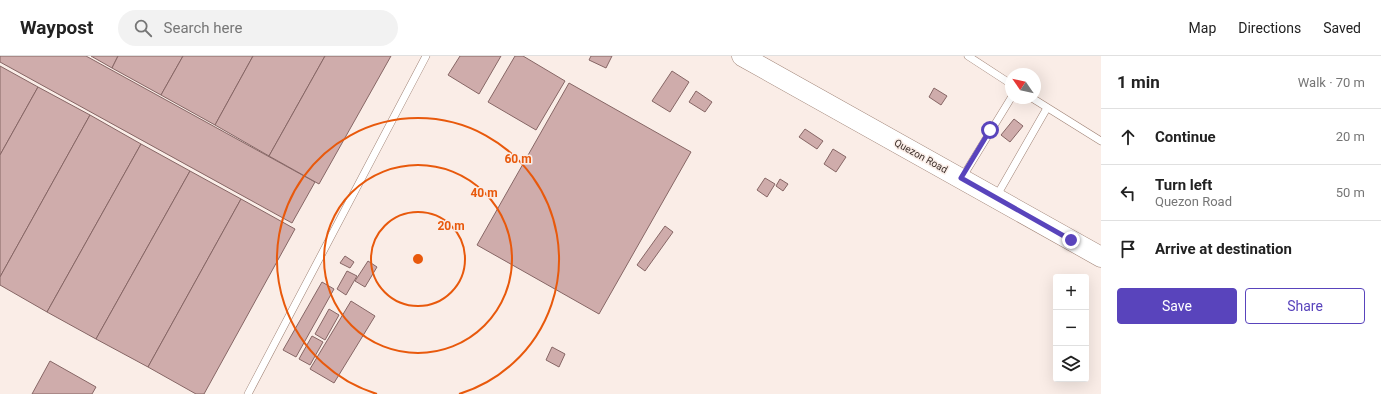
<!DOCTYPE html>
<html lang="en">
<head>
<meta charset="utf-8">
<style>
	:root { --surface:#fff; --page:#f2f2f2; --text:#222; --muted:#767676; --line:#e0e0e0; --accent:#5944bc }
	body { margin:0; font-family:Roboto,sans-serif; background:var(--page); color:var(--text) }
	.controls { position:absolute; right:12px; bottom:12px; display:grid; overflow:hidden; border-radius:4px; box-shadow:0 4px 16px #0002 }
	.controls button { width:36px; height:36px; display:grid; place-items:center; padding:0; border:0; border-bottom:1px solid var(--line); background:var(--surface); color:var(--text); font:20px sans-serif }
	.compass { position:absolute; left:1005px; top:12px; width:36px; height:36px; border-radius:50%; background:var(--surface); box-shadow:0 4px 16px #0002; rotate:304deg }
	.stop { position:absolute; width:12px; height:12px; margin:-9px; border:3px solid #5944bc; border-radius:50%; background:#fff }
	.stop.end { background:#5944bc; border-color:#fff; box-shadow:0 1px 4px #0008 }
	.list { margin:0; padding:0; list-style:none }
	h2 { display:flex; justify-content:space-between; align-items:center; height:52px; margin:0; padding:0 16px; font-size:17px }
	h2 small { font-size:13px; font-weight:400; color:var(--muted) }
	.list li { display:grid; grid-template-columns:26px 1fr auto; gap:12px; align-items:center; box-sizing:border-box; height:56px; padding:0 16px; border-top:1px solid var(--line) }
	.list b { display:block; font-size:15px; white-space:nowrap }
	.list p { margin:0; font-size:13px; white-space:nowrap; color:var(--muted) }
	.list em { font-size:13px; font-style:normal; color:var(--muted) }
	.actions { display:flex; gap:8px; padding:12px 16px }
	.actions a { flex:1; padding:9px 0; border:1px solid var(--accent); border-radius:4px; text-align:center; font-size:14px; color:var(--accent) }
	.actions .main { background:var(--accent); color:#fff }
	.icon { flex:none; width:22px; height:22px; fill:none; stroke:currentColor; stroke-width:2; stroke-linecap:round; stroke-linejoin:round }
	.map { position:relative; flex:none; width:1101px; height:338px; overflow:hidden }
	header { display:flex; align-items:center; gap:24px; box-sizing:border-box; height:56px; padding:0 20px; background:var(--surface); border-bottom:1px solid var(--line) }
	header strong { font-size:19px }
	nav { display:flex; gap:22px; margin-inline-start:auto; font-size:14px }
	.search { width:280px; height:36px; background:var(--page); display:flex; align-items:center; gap:10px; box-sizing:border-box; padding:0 14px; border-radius:22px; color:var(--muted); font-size:15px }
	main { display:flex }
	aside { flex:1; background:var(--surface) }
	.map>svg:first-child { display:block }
</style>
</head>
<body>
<header>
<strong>Waypost</strong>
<div class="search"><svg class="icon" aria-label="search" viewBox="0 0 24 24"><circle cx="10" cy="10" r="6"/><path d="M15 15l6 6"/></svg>Search here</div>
<nav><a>Map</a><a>Directions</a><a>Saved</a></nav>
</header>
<main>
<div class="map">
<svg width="1101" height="338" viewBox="0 0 1101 338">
	<rect width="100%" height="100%" fill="#faede7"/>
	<g fill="#cfacab" stroke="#866665">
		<path d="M0,0H86L315,126L292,167L0,6Z"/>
		<path d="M91,0H118L112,12Z"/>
		<path d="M118,0H183L161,39L112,12Z"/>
		<path d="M183,0H253L215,69L161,39Z"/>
		<path d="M253,0H325L269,100L215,69Z"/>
		<path d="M325,0H391L319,128L269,100Z"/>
		<path d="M460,0H501L479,38L448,19Z"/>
		<path d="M515,0H523L565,25L536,74L488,46Z"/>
		<path d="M591,0H612L606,12L589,4Z"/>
		<path d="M0,10L38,31L0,99Z"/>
		<path d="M672,15L689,26L670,56L652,45Z"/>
		<path d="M569,27L691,96L599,258L477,189Z"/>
		<path d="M38,31L90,59L0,221V99Z"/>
		<path d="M934,32L947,40L941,49L929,41Z"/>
		<path d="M696,35L712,46L705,56L689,46Z"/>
		<path d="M90,59L141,88L47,256L0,229V221Z"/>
		<path d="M1014,63L1023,70L1010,86L1001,79Z"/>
		<path d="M805,73L823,85L817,93L799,81Z"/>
		<path d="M141,88L190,115L96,283L47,256Z"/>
		<path d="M833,93L846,101L836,116L824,108Z"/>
		<path d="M190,115L241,143L148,311L96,283Z"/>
		<path d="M765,122L775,128L767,141L757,134Z"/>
		<path d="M780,123L788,128L783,135L776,130Z"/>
		<path d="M241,143L295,173L204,338H196L148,311Z"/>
		<path d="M665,170L673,176L645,215L637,209Z"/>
		<path d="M345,200L354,206L350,212L340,207Z"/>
		<path d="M368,205L377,211L365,231L355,225Z"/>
		<path d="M347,215L357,220L346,239L337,233Z"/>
		<path d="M322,226L334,233L296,301L283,294Z"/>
		<path d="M351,245L375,260L334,327L310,313Z"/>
		<path d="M329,253L339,259L325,284L315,278Z"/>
		<path d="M312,280L323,286L310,309L299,303Z"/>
		<path d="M552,291L565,298L559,311L546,304Z"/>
		<path d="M50,305L96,331L92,338H32Z"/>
	</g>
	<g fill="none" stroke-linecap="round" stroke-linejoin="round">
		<g stroke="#9f8275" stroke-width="8">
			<g id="service">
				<path d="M968,0L1011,28"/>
				<path d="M1032,42L1101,85"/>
				<path d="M962,122L1011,42"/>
				<path d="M996,141L1047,52"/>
				<path d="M248,338L426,0"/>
			</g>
		</g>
		<g stroke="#9f8275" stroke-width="21">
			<path id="secondary" d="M742,0L1101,201"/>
		</g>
		<use href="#service" stroke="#fff" stroke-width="7"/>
		<use href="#secondary" stroke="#fff" stroke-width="20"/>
	</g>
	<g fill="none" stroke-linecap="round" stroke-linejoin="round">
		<path stroke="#5944bc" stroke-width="5" d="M990,74L961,122L1071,184"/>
	</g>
	<g fill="none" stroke="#e8590c" stroke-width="2">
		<circle cx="418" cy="203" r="47"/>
		<circle cx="418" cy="203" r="94"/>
		<path d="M377 338A141 141 0 1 1 459 338"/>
	</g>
	<g text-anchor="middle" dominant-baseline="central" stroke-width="3" stroke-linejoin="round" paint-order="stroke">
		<g font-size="10" fill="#3c2f2a" stroke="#faede7">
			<text transform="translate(921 100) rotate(29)">Quezon Road</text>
		</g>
	</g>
	<circle cx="418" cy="203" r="6" fill="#e8590c" stroke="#faede7" stroke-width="2"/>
	<g font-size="12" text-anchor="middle" font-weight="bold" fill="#e8590c" stroke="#faede7" stroke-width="3" stroke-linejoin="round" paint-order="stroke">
		<text x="518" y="107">60 m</text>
		<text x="484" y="141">40 m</text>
		<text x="451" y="174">20 m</text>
	</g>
</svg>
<div class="controls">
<button>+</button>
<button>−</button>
<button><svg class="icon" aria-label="layers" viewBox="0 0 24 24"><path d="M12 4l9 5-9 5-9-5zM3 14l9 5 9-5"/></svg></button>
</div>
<svg class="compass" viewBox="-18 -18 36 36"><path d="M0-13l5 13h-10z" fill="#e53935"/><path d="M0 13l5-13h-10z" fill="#767676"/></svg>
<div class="stop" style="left:990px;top:74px"></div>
<div class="stop end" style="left:1071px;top:184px"></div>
</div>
<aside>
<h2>1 min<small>Walk · 70 m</small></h2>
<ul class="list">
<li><svg class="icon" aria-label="ahead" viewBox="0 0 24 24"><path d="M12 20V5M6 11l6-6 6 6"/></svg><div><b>Continue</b></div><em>20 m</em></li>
<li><svg class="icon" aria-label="left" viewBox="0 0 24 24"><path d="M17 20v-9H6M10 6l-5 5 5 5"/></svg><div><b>Turn left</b><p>Quezon Road</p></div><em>50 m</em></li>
<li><svg class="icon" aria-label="arrive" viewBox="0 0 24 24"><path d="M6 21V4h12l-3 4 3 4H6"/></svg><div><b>Arrive at destination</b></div></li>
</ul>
<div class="actions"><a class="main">Save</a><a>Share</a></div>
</aside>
</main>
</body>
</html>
